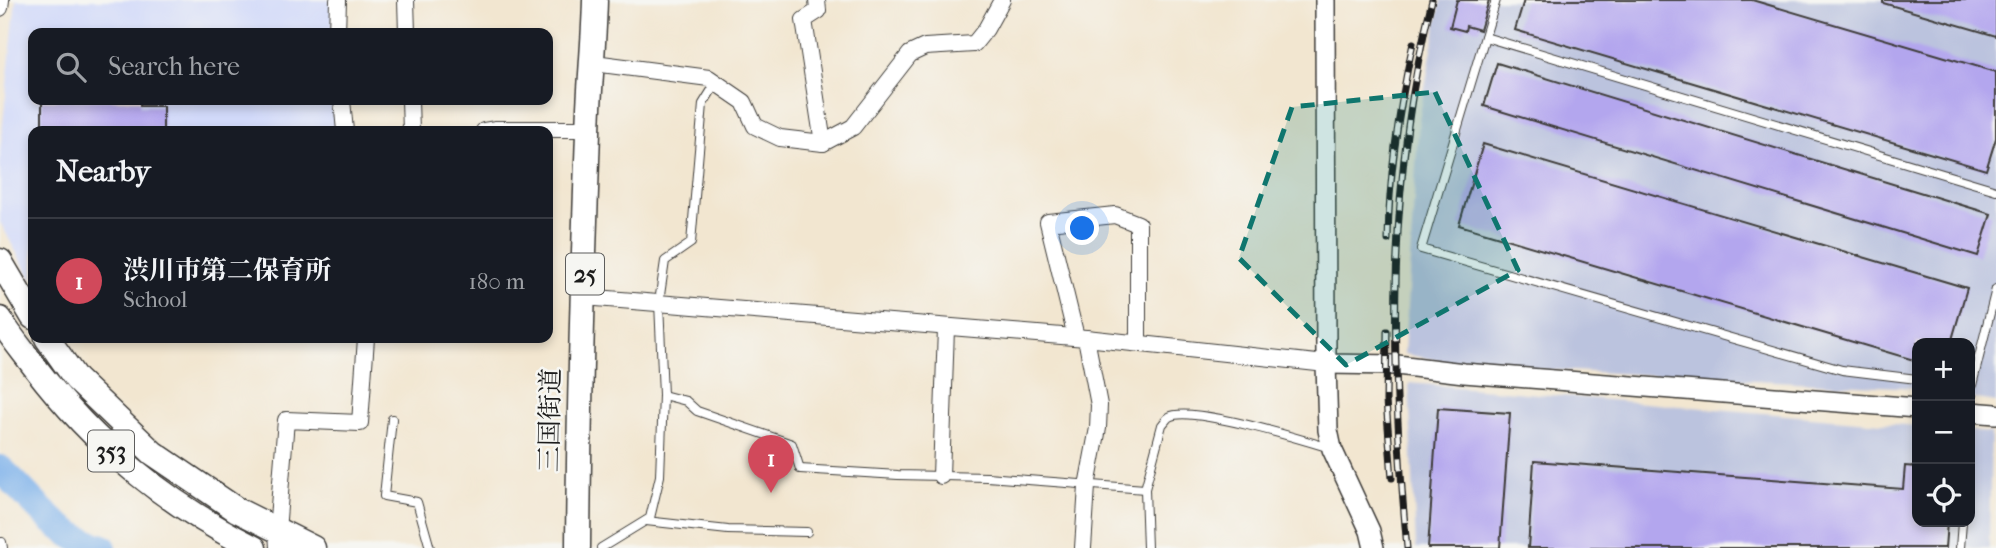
<!DOCTYPE html>
<html lang="en">
<head>
<meta charset="utf-8">
<style>
	:root { --surface:#171b24; --page:#20242c; --text:#f1f3f6; --muted:#9ea1a6; --line:#363941; --accent:#d1495b }
	body { margin:0; font-family:"IM FELL French Canon","Noto Serif JP",serif; background:var(--page); color:var(--text) }
	.controls { position:absolute; right:21px; bottom:21px; display:grid; overflow:hidden; border-radius:14px; box-shadow:0 4px 10px #0003 }
	.controls button { width:63px; height:63px; display:grid; place-items:center; padding:0; border:0; border-bottom:2px solid var(--line); background:var(--surface); color:var(--text); font:35px sans-serif }
	.you { position:absolute; left:1083px; top:229px; width:24px; height:24px; margin:-18px; border:5px solid #fff; border-radius:50%; background:#1a73e8; box-shadow:0 0 0 10px #1a73e833 }
	.badge { display:grid; place-items:center; width:46px; height:46px; border-radius:50%; background:var(--accent); color:#fff; font-size:23px; font-weight:700 }
	.pin { position:absolute; translate:-50% -58px; filter:drop-shadow(0 2px 4px #0008) }
	.pin::after { content:''; position:absolute; top:37px; width:24px; height:21px; background:inherit; clip-path:polygon(0 0,100% 0,50% 100%) }
	.list { margin:0; padding:0; list-style:none }
	h2 { display:flex; justify-content:space-between; align-items:center; height:91px; margin:0; padding:0 28px; font-size:30px }
	h2 small { font-size:23px; font-weight:400; color:var(--muted) }
	.list li { display:grid; grid-template-columns:46px 1fr auto; gap:21px; align-items:center; box-sizing:border-box; height:126px; padding:0 28px; border-top:2px solid var(--line) }
	.list b { display:block; font-size:26px; white-space:nowrap }
	.list p { margin:0; font-size:23px; white-space:nowrap; color:var(--muted) }
	.list em { font-size:23px; font-style:normal; color:var(--muted) }
	.icon { flex:none; width:38px; height:38px; fill:none; stroke:currentColor; stroke-width:2; stroke-linecap:round; stroke-linejoin:round }
	.map { position:relative; flex:none; width:1996px; height:548px; overflow:hidden }
	.search { position:absolute; background:var(--surface); box-shadow:0 4px 10px #0003; left:28px; top:28px; width:525px; height:77px; display:flex; align-items:center; gap:18px; box-sizing:border-box; padding:0 24px; border-radius:14px; color:var(--muted); font-size:26px }
	.panel { position:absolute; background:var(--surface); box-shadow:0 4px 10px #0003; left:28px; top:126px; width:525px; height:217px; border-radius:14px }
	.map>svg:first-child { display:block }
</style>
</head>
<body>
<div class="map">
<svg width="1996" height="548" viewBox="0 0 1996 548">
	<rect width="100%" height="100%" fill="#f6f6f2"/>
	<filter id="ink" filterUnits="userSpaceOnUse"><feTurbulence type="fractalNoise" baseFrequency=".0143" numOctaves="2"/><feDisplacementMap in="SourceGraphic" scale="14" xChannelSelector="R" yChannelSelector="G"/><feConvolveMatrix kernelMatrix="1 2 1 2 8 2 1 2 1" color-interpolation-filters="sRGB"/></filter>
	<filter id="wash" filterUnits="userSpaceOnUse"><feTurbulence type="fractalNoise" baseFrequency=".00686" numOctaves="4" result="noise"/><feDisplacementMap in="SourceGraphic" scale="28" xChannelSelector="R" yChannelSelector="G"/><feGaussianBlur stdDeviation="1.57" result="paint"/><feColorMatrix in="noise" values="0 0 0 0 0 0 0 0 0 0 0 0 0 0 0 0 0 1.4 0 .05"/><feComposite in="paint" operator="in"/></filter>
	<g filter="url(#wash)">
		<rect width="100%" height="100%" fill="#f2e6d0"/>
		<path fill="#d1d9f9" d="M16,0H332L333,33H33V100H335L336,131H33V283L0,222V151Z"/>
		<g fill="#bbc3de">
			<path d="M1441,0H1996V402L1970,398V343H1917V388L1468,366L1404,354L1419,119Z"/>
			<path d="M1409,383L1917,426V522H1970V431L1991,433L1989,548H1416Z"/>
		</g>
		<g fill="none" stroke-linecap="round" stroke-linejoin="round">
			<path stroke="#7db1ea" stroke-width="28" d="M0,469C37,502 52,533 103,548"/>
		</g>
		<g id="blocks">
			<g fill="#b3a6ee">
				<path d="M1457,0H1489L1480,30L1466,26L1465,31L1450,27Z"/>
				<path d="M1524,0H1752L1996,72V138L1986,170L1515,30Z"/>
				<path d="M1883,0H1996V36L1883,3Z"/>
				<path d="M1497,63L1991,214L1978,256L1484,106Z"/>
				<path d="M42,100H140V106H163V131H42Z"/>
				<path d="M1483,144L1967,288L1951,343H1917V361L1459,225Z"/>
				<path d="M1438,408L1510,413L1500,548H1428Z"/>
				<path d="M1534,461L1903,489L1905,466L1917,467V522H1947L1945,548H1528Z"/>
			</g>
		</g>
	</g>
	<g filter="url(#ink)">
		<use href="#blocks" fill-opacity="0" stroke="#3c3a37" stroke-width="2"/>
		<g fill="none" stroke-linecap="round" stroke-linejoin="round">
			<g stroke="#3c3a37" stroke-width="10">
				<g id="service">
					<path d="M1496,0L1421,249L1842,370L1917,379"/>
					<path d="M1485,37L1996,190"/>
					<path d="M716,83L703,104L691,243L665,261L659,302L663,395L686,401L697,411L792,444L800,469L898,475L987,477L1145,489"/>
					<path d="M1972,385L1996,289"/>
					<path d="M392,419L384,496L417,502L430,548"/>
					<path d="M646,521L728,530L807,532"/>
					<path d="M2,542L3,548"/>
					<path d="M601,548L650,518L660,476L663,395"/>
					<path d="M1147,548L1145,489L1162,425C1163,424 1168,417 1169,417C1189,405 1304,440 1330,448"/>
					<path d="M1960,548L1962,522"/>
				</g>
			</g>
			<g stroke="#3c3a37" stroke-width="18">
				<g id="minor">
					<path d="M406,0L407,33"/>
					<path d="M817,0L818,11L804,20L823,143"/>
					<path d="M0,8L1,0"/>
					<path d="M337,33L338,0"/>
					<path d="M594,63L709,78L744,102L755,126L780,138L823,143L853,127L910,54L925,47L974,44L986,29L1002,0"/>
					<path d="M342,100L345,131"/>
					<path d="M410,100L411,131"/>
					<path d="M484,131L496,129H588"/>
					<path d="M584,297L1086,338L1326,364"/>
					<path d="M1076,337L1048,222L1115,215L1138,224V343"/>
					<path d="M941,476L946,328"/>
					<path d="M278,548L277,531L286,420L360,423L366,338"/>
					<path d="M1083,548L1087,486L1098,428L1099,405L1086,338"/>
				</g>
			</g>
			<g stroke="#3c3a37" stroke-width="22">
				<g id="tertiary">
					<path d="M1325,0L1326,364L1397,365L1464,373L1917,408"/>
					<path d="M1326,364L1328,430L1332,449L1370,531L1374,548"/>
					<path d="M1970,412L1996,414"/>
				</g>
			</g>
			<g stroke="#3c3a37" stroke-width="27">
				<path id="primary" d="M578,548C579,410 583,271 588,133C589,89 594,44 595,0"/>
			</g>
			<g stroke="#3c3a37" stroke-width="27">
				<g id="trunk">
					<path d="M0,261L33,317"/>
					<path d="M0,319C9,335 23,351 34,366C95,446 165,503 254,548"/>
					<path d="M47,338L76,379L153,453L237,510L313,548"/>
				</g>
			</g>
			<use href="#service" stroke="#fff" stroke-width="8"/>
			<use href="#minor" stroke="#fff" stroke-width="16"/>
			<use href="#tertiary" stroke="#fff" stroke-width="19"/>
			<use href="#primary" stroke="#fff" stroke-width="24"/>
			<use href="#trunk" stroke="#fff" stroke-width="24"/>
			<g stroke="#1c1c1c" stroke-width="7">
				<g id="rail">
					<path d="M1388,240C1389,174 1399,108 1413,43"/>
					<path d="M1387,331L1386,401L1392,478"/>
					<path d="M1407,548C1390,366 1387,179 1432,0"/>
				</g>
			</g>
			<use href="#rail" stroke="#f6f6f2" stroke-width="4.5" stroke-dasharray="13" stroke-linecap="butt"/>
			<g stroke="#3c3a37" stroke-width="10" stroke-linecap="butt">
				<path id="service-bridge" d="M1970,423L1972,394"/>
			</g>
			<use href="#service-bridge" stroke="#fff" stroke-width="8"/>
		</g>
	</g>
	<path fill="#0f766e" fill-opacity="0.2" stroke="#0f766e" stroke-width="5" stroke-dasharray="14 9" stroke-linejoin="round" d="M1435,92L1518,270L1346,365L1239,258L1292,107Z"/>
	<g text-anchor="middle" dominant-baseline="central" stroke-width="5" stroke-linejoin="round" paint-order="stroke">
		<g fill="#f6f6f2" stroke="#5d5d5c" stroke-width="2">
			<rect x="566" y="253.5" width="38" height="41" rx="5"/>
			<rect x="88" y="430.5" width="46" height="41" rx="5"/>
		</g>
		<g font-size="24" font-weight="bold" fill="#1c1c1c">
			<text x="585" y="274">25</text>
			<text x="111" y="451">353</text>
		</g>
		<g font-size="26" fill="#1c1c1c" stroke="#f6f6f2">
			<text transform="translate(550 420) rotate(-89)">三国街道</text>
		</g>
	</g>
</svg>
<div class="controls">
<button>+</button>
<button>−</button>
<button><svg class="icon" aria-label="locate" viewBox="0 0 24 24"><circle cx="12" cy="12" r="6"/><path d="M12 2v4M12 18v4M2 12h4M18 12h4"/></svg></button>
</div>
<div class="you"></div>
<div class="pin badge" style="left:771px;top:493px">1</div>
<div class="search"><svg class="icon" aria-label="search" viewBox="0 0 24 24"><circle cx="10" cy="10" r="6"/><path d="M15 15l6 6"/></svg>Search here</div>
<section class="panel">
<h2>Nearby<small></small></h2>
<ul class="list">
<li><span class="badge">1</span><div><b>渋川市第二保育所</b><p>School</p></div><em>180 m</em></li>
</ul>
</section>
</div>
</body>
</html>
